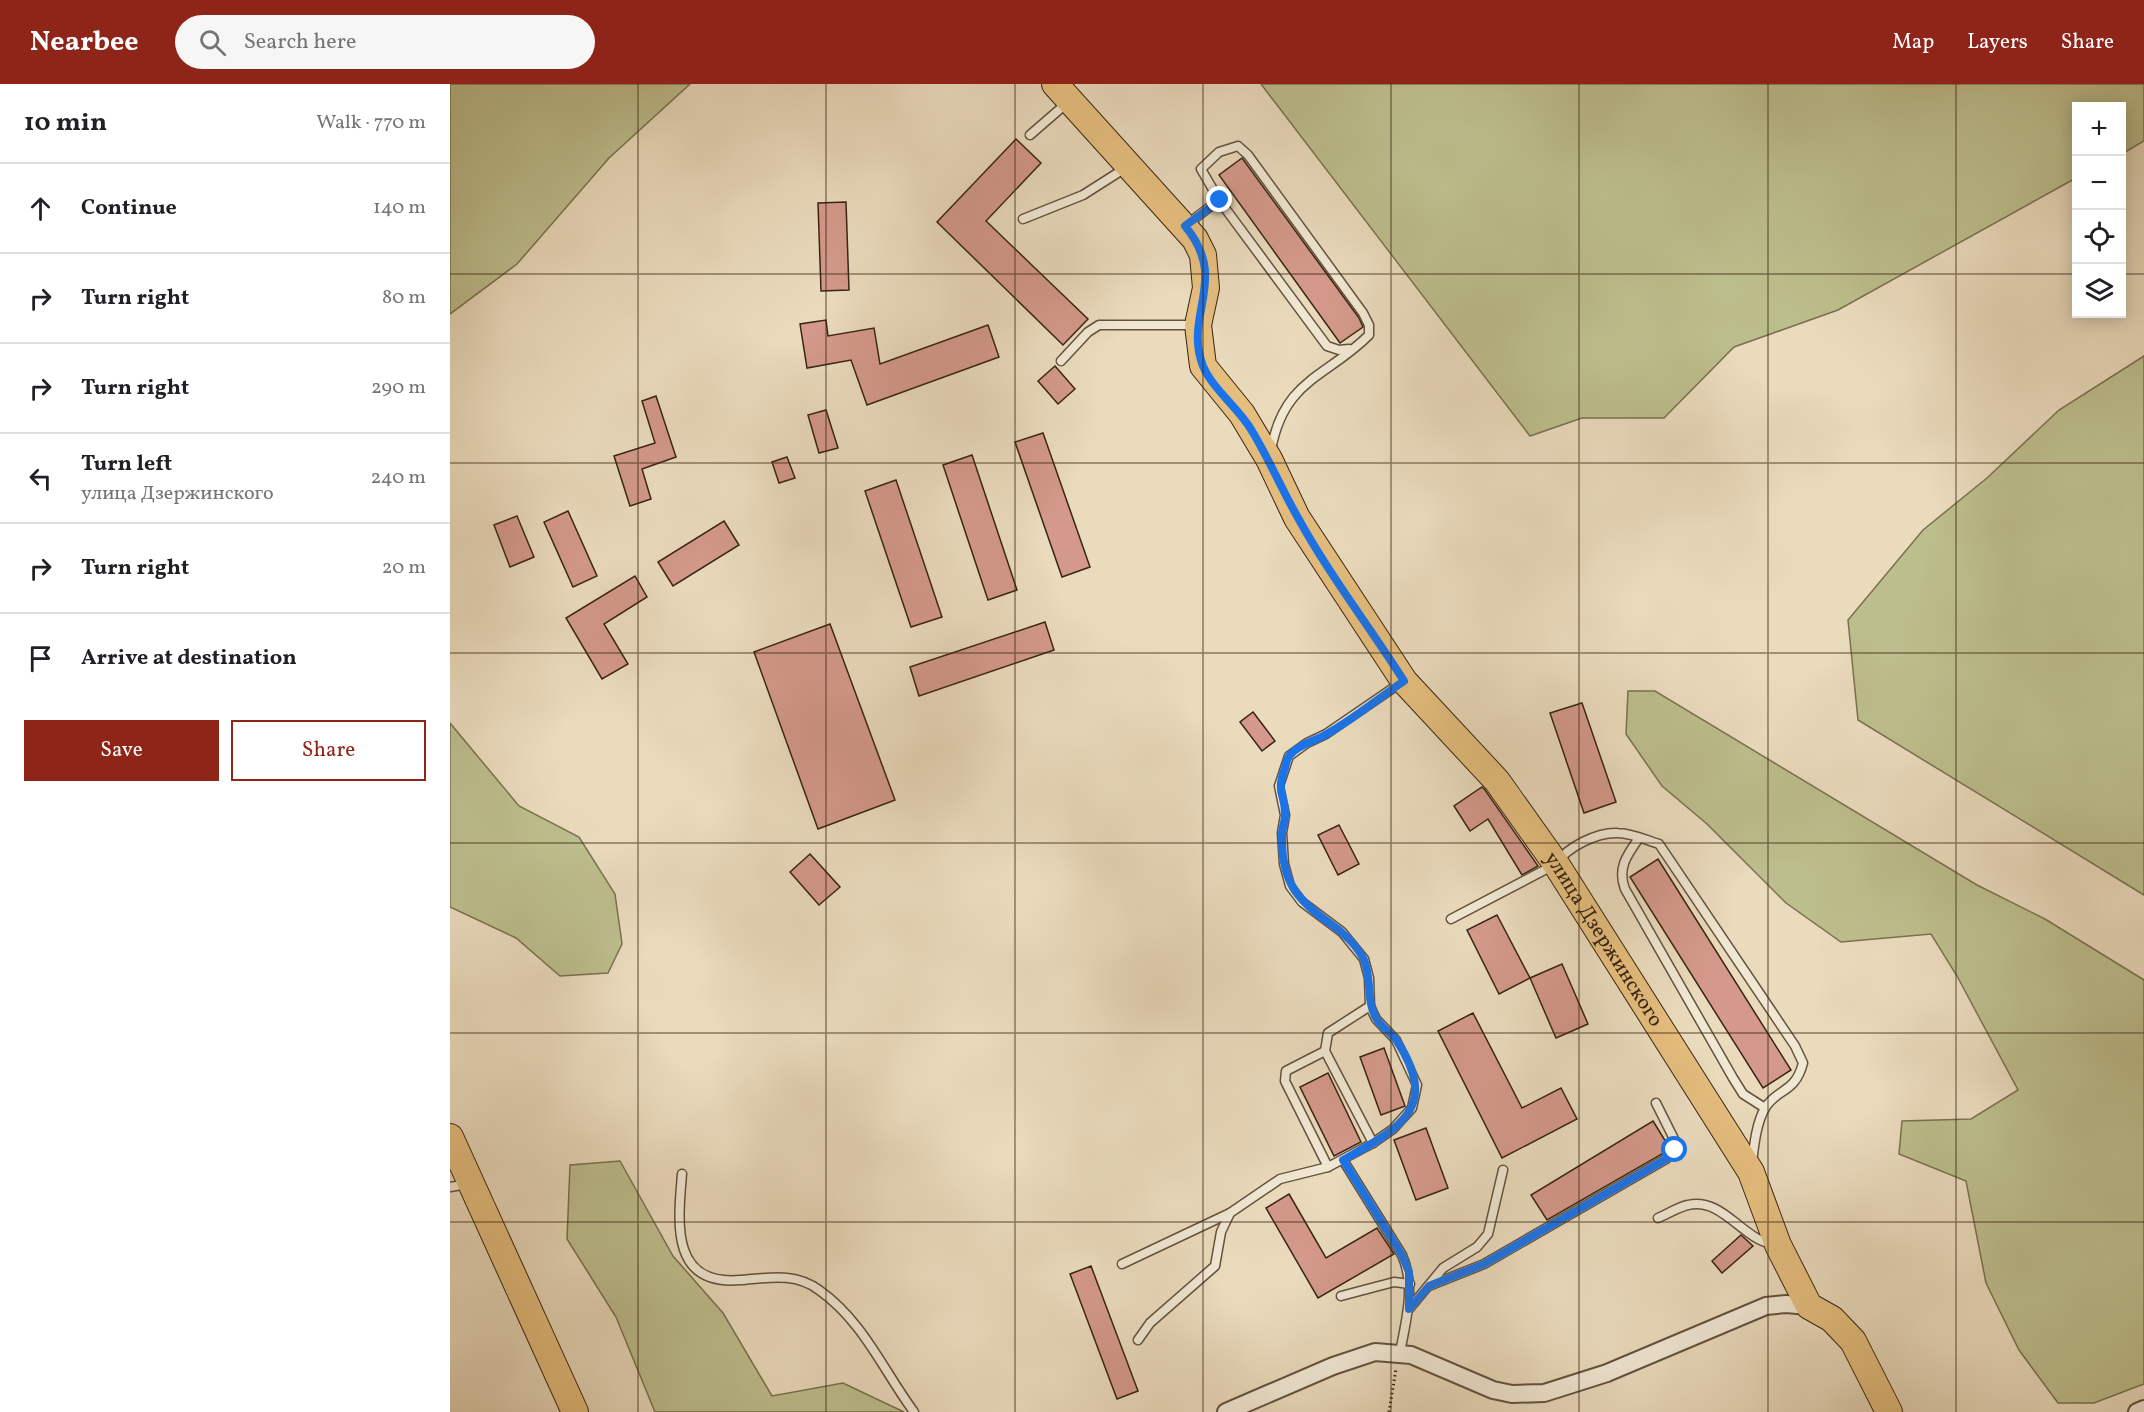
<!DOCTYPE html>
<html lang="en">
<head>
<meta charset="utf-8">
<style>
	:root { --surface:#fff; --page:#f6f6f6; --text:#202124; --muted:#757577; --line:#e0e0e0; --accent:#8f2418 }
	body { margin:0; font-family:Vollkorn,serif; background:var(--page); color:var(--text) }
	.controls { position:absolute; right:18px; top:18px; display:grid; overflow:hidden; border-radius:0px; box-shadow:0 3px 15px #0003 }
	.controls button { width:54px; height:54px; display:grid; place-items:center; padding:0; border:0; border-bottom:2px solid var(--line); background:var(--surface); color:var(--text); font:30px sans-serif }
	.stop { position:absolute; width:18px; height:18px; margin:-14px; border:4px solid #1a73e8; border-radius:50%; background:#fff }
	.stop.end { background:#1a73e8; border-color:#fff; box-shadow:0 2px 6px #0008 }
	.list { margin:0; padding:0; list-style:none }
	h2 { display:flex; justify-content:space-between; align-items:center; height:78px; margin:0; padding:0 24px; font-size:26px }
	h2 small { font-size:20px; font-weight:400; color:var(--muted) }
	.list li { display:grid; grid-template-columns:39px 1fr auto; gap:18px; align-items:center; box-sizing:border-box; height:90px; padding:0 24px; border-top:2px solid var(--line) }
	.list b { display:block; font-size:22px; white-space:nowrap }
	.list p { margin:0; font-size:20px; white-space:nowrap; color:var(--muted) }
	.list em { font-size:20px; font-style:normal; color:var(--muted) }
	.actions { display:flex; gap:12px; padding:18px 24px }
	.actions a { flex:1; padding:14px 0; border:2px solid var(--accent); border-radius:0px; text-align:center; font-size:21px; color:var(--accent) }
	.actions .main { background:var(--accent); color:#fff }
	.icon { flex:none; width:33px; height:33px; fill:none; stroke:currentColor; stroke-width:2; stroke-linecap:round; stroke-linejoin:round }
	.map { position:relative; flex:none; width:1694px; height:1328px; overflow:hidden }
	header { display:flex; align-items:center; gap:36px; box-sizing:border-box; height:84px; padding:0 30px; background:var(--accent); color:#fff }
	header strong { font-size:28px }
	nav { display:flex; gap:33px; margin-inline-start:auto; font-size:21px }
	.search { width:420px; height:54px; background:var(--page); display:flex; align-items:center; gap:15px; box-sizing:border-box; padding:0 21px; border-radius:33px; color:var(--muted); font-size:22px }
	main { display:flex }
	aside { flex:1; background:var(--surface) }
	.map>svg:first-child { display:block }
</style>
</head>
<body>
<header>
<strong>Nearbee</strong>
<div class="search"><svg class="icon" aria-label="search" viewBox="0 0 24 24"><circle cx="10" cy="10" r="6"/><path d="M15 15l6 6"/></svg>Search here</div>
<nav><a>Map</a><a>Layers</a><a>Share</a></nav>
</header>
<main>
<aside>
<h2>10 min<small>Walk · 770 m</small></h2>
<ul class="list">
<li><svg class="icon" aria-label="ahead" viewBox="0 0 24 24"><path d="M12 20V5M6 11l6-6 6 6"/></svg><div><b>Continue</b></div><em>140 m</em></li>
<li><svg class="icon" aria-label="right" viewBox="0 0 24 24"><path d="M7 20v-9h11M14 6l5 5-5 5"/></svg><div><b>Turn right</b></div><em>80 m</em></li>
<li><svg class="icon" aria-label="right" viewBox="0 0 24 24"><path d="M7 20v-9h11M14 6l5 5-5 5"/></svg><div><b>Turn right</b></div><em>290 m</em></li>
<li><svg class="icon" aria-label="left" viewBox="0 0 24 24"><path d="M17 20v-9H6M10 6l-5 5 5 5"/></svg><div><b>Turn left</b><p>улица Дзержинского</p></div><em>240 m</em></li>
<li><svg class="icon" aria-label="right" viewBox="0 0 24 24"><path d="M7 20v-9h11M14 6l5 5-5 5"/></svg><div><b>Turn right</b></div><em>20 m</em></li>
<li><svg class="icon" aria-label="arrive" viewBox="0 0 24 24"><path d="M6 21V4h12l-3 4 3 4H6"/></svg><div><b>Arrive at destination</b></div></li>
</ul>
<div class="actions"><a class="main">Save</a><a>Share</a></div>
</aside>
<div class="map">
<svg width="1694" height="1328" viewBox="0 0 1694 1328">
	<rect width="100%" height="100%" fill="#eadbbd"/>
	<filter id="stains"><feTurbulence type="fractalNoise" baseFrequency=".00333" numOctaves="4"/><feColorMatrix values="0 0 0 0 .2 0 0 0 0 .09 0 0 0 0 .02 0 0 0 .5 -.17"/></filter>
	<radialGradient id="worn" r=".72"><stop offset=".6" stop-color="#630" stop-opacity="0"/><stop offset="1" stop-color="#630" stop-opacity=".3"/></radialGradient>
	<g fill="#bdbe8d" stroke="#7a7150" stroke-width="1.5">
		<path d="M0,0H240L159,74L67,180L0,230Z"/>
		<path d="M811,0H1694V57L1672,70V22H1626V94L1388,226L1284,263L1214,334H1132L1080,352Z"/>
		<path d="M1694,272V811L1408,636L1398,536L1473,446L1537,394L1609,326Z"/>
		<path d="M1178,607H1205L1527,801L1595,835L1694,896V1300L1644,1319H1608L1569,1266L1536,1199L1516,1097L1449,1070L1452,1037L1521,1035L1568,1006L1507,892L1481,850L1391,858L1336,819L1257,740L1212,702L1176,650Z"/>
		<path d="M0,639L69,722L129,753L165,810L172,860L158,889L110,892L66,854L0,823Z"/>
		<path d="M170,1077L223,1172L273,1229L322,1312L393,1299L454,1328H205L166,1233L117,1155L120,1081Z"/>
	</g>
	<g fill="#d4998a" stroke="#382413" stroke-width="1.5">
		<path d="M566,55L591,79L536,137L638,235L613,261L487,138Z"/>
		<path d="M792,74L909,234L913,243L890,259L769,91Z"/>
		<path d="M396,118L399,206L371,207L368,119Z"/>
		<path d="M376,236L378,252L424,244L430,280L538,241L549,273L417,321L401,276L357,284L350,240Z"/>
		<path d="M605,282L625,305L608,320L588,297Z"/>
		<path d="M206,312L226,373L192,385L201,415L180,422L164,372L205,359L192,317Z"/>
		<path d="M376,326L388,364L369,369L358,331Z"/>
		<path d="M593,349L640,483L612,493L565,358Z"/>
		<path d="M522,371L567,506L538,516L493,381Z"/>
		<path d="M337,373L345,394L329,399L322,378Z"/>
		<path d="M446,396L492,533L461,543L415,407Z"/>
		<path d="M118,427L147,492L123,503L94,438Z"/>
		<path d="M67,432L84,473L60,483L44,441Z"/>
		<path d="M274,437L289,461L223,502L208,478Z"/>
		<path d="M185,492L197,513L154,540L178,580L152,595L116,534Z"/>
		<path d="M595,538L604,566L469,612L460,583Z"/>
		<path d="M380,540L445,716L368,745L304,568Z"/>
		<path d="M1132,619L1166,718L1134,729L1100,629Z"/>
		<path d="M803,628L825,657L812,667L790,638Z"/>
		<path d="M1032,703L1035,706L1088,782L1072,791L1038,735L1020,747L1004,722Z"/>
		<path d="M889,741L909,780L888,791L868,751Z"/>
		<path d="M360,770L390,803L369,821L340,788Z"/>
		<path d="M1208,775L1341,986L1313,1004L1180,793Z"/>
		<path d="M1047,831L1080,894L1049,910L1017,846Z"/>
		<path d="M1112,880L1138,940L1106,954L1080,894Z"/>
		<path d="M1023,929L1072,1024L1111,1004L1127,1035L1052,1074L988,947Z"/>
		<path d="M934,964L955,1022L931,1031L910,973Z"/>
		<path d="M878,989L911,1058L884,1072L850,1003Z"/>
		<path d="M1203,1037L1219,1063L1212,1070L1097,1136L1081,1111Z"/>
		<path d="M976,1044L998,1104L966,1116L944,1056Z"/>
		<path d="M839,1110L876,1174L927,1144L944,1170L868,1214L816,1124Z"/>
		<path d="M1291,1151L1303,1162L1272,1189L1262,1177Z"/>
		<path d="M641,1182L688,1307L667,1315L620,1190Z"/>
	</g>
	<g fill="none" stroke-linecap="round" stroke-linejoin="round">
		<g stroke="#64523e" stroke-width="11">
			<g id="lane">
				<path d="M580,51L618,18"/>
				<path d="M769,116L751,85L769,68L788,62L798,71L913,229L919,241V251C876,294 834,295 821,366"/>
				<path d="M573,135L633,111L677,83"/>
				<path d="M735,142L769,116L877,262L889,266L899,265"/>
				<path d="M611,277L638,248L649,241H745"/>
				<path d="M1189,754C1177,771 1167,784 1175,805L1283,994L1293,1010L1315,1024"/>
				<path d="M1001,835L1106,780C1117,763 1147,748 1168,749C1181,749 1196,756 1209,760L1345,962L1353,979C1345,1010 1327,1004 1315,1024C1306,1040 1304,1062 1302,1079"/>
				<path d="M920,922L878,949L875,967L923,1059"/>
				<path d="M875,967L836,987L835,997L878,1083"/>
				<path d="M893,1076L952,1171C966,1203 956,1235 950,1269"/>
				<path d="M232,1090C228,1138 220,1202 290,1196C318,1194 345,1188 369,1206C413,1237 433,1286 464,1328"/>
				<path d="M0,1103L17,1100"/>
				<path d="M1208,1134C1218,1130 1228,1123 1238,1121C1272,1113 1291,1154 1322,1160"/>
				<path d="M672,1180L780,1129"/>
				<path d="M979,1202L1034,1180L1216,1075L1225,1066L1226,1059L1206,1019"/>
				<path d="M891,1212L944,1198L960,1200"/>
				<path d="M959,1225L993,1184L1027,1163L1038,1150L1053,1086"/>
				<path d="M688,1256L700,1239L765,1182L771,1148L780,1129L830,1095L878,1083L923,1059L943,1045L962,1024L967,1001L946,956L926,935L920,922L919,894L914,875L892,848L852,818L840,802L834,780L832,749L835,731L829,702L839,672L857,659L876,650L952,598"/>
			</g>
		</g>
		<g stroke="#64523e" stroke-width="20">
			<g id="street">
				<path d="M776,1328L883,1282L925,1268L961,1271L1043,1306L1062,1310L1094,1309L1157,1289L1316,1222L1336,1220L1359,1222"/>
				<path d="M1687,1328L1694,1325"/>
			</g>
		</g>
		<g stroke="#382413" stroke-width="28">
			<g id="primary">
				<path id="s1" d="M605,0L745,155L753,171L756,204L748,241L753,282L792,330L819,375L847,434L954,597L1047,697L1106,780L1301,1088L1328,1161L1359,1222L1382,1235L1403,1257L1439,1328"/>
				<path d="M0,1053L125,1328"/>
			</g>
		</g>
		<path stroke="#382413" stroke-width="3" stroke-dasharray="1.5 3" stroke-linecap="butt" d="M939,1328L946,1285"/>
		<use href="#lane" stroke="#f1e8d4" stroke-width="8"/>
		<use href="#street" stroke="#f1e8d4" stroke-width="16"/>
		<use href="#primary" stroke="#e5be7e" stroke-width="26"/>
	</g>
	<g fill="none" stroke-linecap="round" stroke-linejoin="round">
		<path stroke="#1a73e8" stroke-width="8" d="M770,116L735,142C780,196 733,230 753,282C763,306 789,324 802,347C819,375 831,404 847,432C878,489 919,542 954,597C929,614 901,637 875,651C864,657 848,661 840,671C837,674 836,680 835,684C825,711 836,709 835,732C835,738 832,744 832,750C831,796 845,815 881,840C893,848 908,863 914,876C922,895 916,916 926,934C931,943 941,949 947,957C991,1025 948,1045 893,1076L952,1171L959,1188V1225L979,1202L1034,1180L1216,1075L1225,1066"/>
	</g>
	<path fill="none" stroke="#382413" stroke-width="1.5" stroke-opacity="0.55" d="M188,0V1328M376,0V1328M565,0V1328M753,0V1328M941,0V1328M1129,0V1328M1318,0V1328M1506,0V1328M0,190H1626M1672,190H1694M0,379H1694M0,569H1694M0,759H1694M0,949H1694M0,1138H1694"/>
	<g text-anchor="middle" dominant-baseline="central" stroke-width="4.5" stroke-linejoin="round" paint-order="stroke">
		<g font-size="21" fill="#382413" stroke="#f1e8d4">
			<text stroke="none"><textPath href="#s1" startOffset="1041">улица Дзержинского</textPath></text>
		</g>
	</g>
	<rect width="100%" height="100%" filter="url(#stains)"/>
	<rect width="100%" height="100%" fill="url(#worn)"/>
</svg>
<div class="controls">
<button>+</button>
<button>−</button>
<button><svg class="icon" aria-label="locate" viewBox="0 0 24 24"><circle cx="12" cy="12" r="6"/><path d="M12 2v4M12 18v4M2 12h4M18 12h4"/></svg></button>
<button><svg class="icon" aria-label="layers" viewBox="0 0 24 24"><path d="M12 4l9 5-9 5-9-5zM3 14l9 5 9-5"/></svg></button>
</div>
<div class="stop" style="left:1225px;top:1066px"></div>
<div class="stop end" style="left:770px;top:116px"></div>
</div>
</main>
</body>
</html>
